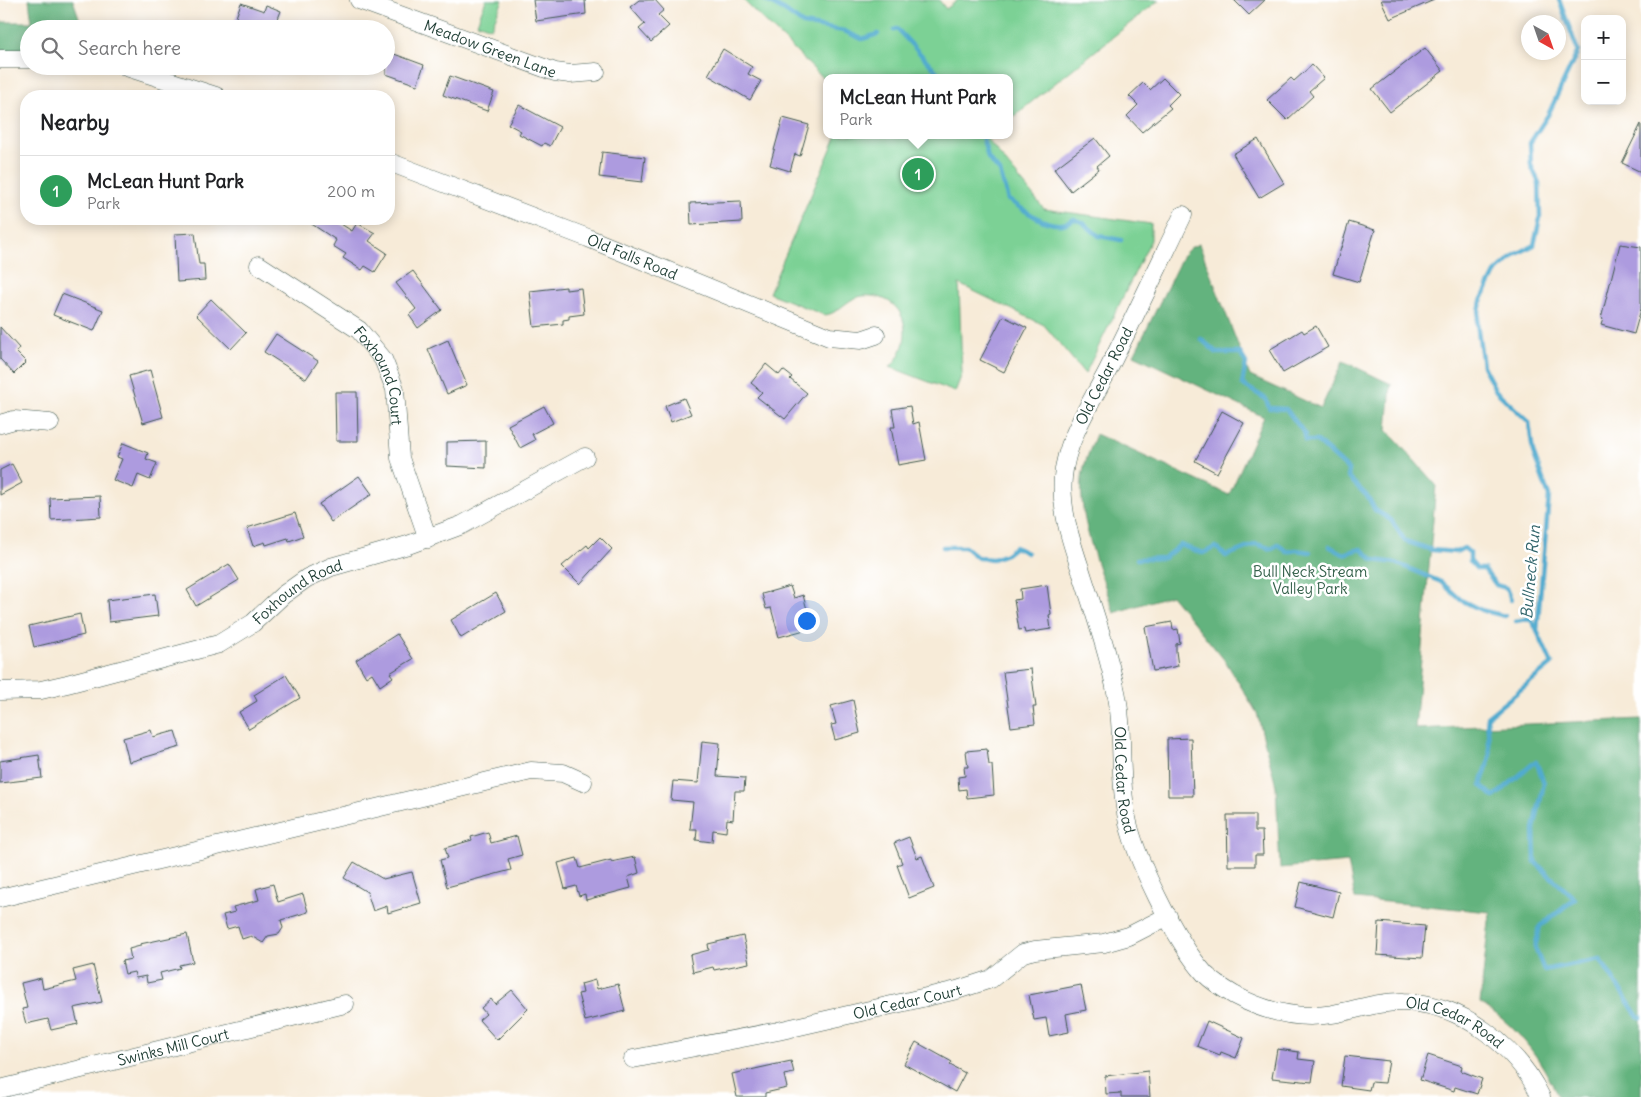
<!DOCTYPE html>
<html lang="en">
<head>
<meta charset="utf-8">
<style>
	:root { --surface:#fff; --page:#f2f2f2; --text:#202124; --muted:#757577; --line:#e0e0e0; --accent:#d93025 }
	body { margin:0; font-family:Delius,sans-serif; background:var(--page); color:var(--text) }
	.controls { position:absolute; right:15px; top:15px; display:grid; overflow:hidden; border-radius:10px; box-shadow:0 2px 12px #0003 }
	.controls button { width:45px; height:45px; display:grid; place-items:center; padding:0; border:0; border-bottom:1px solid var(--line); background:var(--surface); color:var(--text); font:25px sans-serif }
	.compass { position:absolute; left:1521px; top:15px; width:45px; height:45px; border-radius:50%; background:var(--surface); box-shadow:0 2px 12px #0003; rotate:140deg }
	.you { position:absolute; left:806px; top:620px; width:18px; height:18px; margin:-12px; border:4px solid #fff; border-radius:50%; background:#1a73e8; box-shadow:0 0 0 8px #1a73e833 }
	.badge { display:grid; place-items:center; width:32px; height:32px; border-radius:50%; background:var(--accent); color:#fff; font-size:16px; font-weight:700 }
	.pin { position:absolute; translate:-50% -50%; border:2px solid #fff; box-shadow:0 1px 5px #0006 }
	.popup { position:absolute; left:823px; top:74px; width:190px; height:65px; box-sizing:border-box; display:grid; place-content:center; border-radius:10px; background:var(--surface); filter:drop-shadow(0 1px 4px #0005); font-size:16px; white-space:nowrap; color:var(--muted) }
	.popup b { font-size:19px; color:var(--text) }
	.popup::after { content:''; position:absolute; left:50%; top:100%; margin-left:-10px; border:10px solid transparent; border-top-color:var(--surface) }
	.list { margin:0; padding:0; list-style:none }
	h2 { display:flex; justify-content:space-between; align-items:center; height:65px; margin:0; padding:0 20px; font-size:21px }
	h2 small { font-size:16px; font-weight:400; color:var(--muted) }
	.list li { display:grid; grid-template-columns:32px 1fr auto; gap:15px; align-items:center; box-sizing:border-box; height:70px; padding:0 20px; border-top:1px solid var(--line) }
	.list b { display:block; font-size:19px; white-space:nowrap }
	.list p { margin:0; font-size:16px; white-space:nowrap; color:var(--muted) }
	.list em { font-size:16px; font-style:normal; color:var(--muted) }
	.icon { flex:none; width:28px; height:28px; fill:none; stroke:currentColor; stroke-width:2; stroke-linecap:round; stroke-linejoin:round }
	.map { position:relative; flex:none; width:1641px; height:1097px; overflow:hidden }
	.search { position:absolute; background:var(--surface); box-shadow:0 2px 12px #0003; left:20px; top:20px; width:375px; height:55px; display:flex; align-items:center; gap:12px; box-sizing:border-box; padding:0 18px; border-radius:28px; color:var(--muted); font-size:19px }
	.panel { position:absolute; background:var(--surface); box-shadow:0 2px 12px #0003; left:20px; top:90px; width:375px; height:135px; border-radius:20px }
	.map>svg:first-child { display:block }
</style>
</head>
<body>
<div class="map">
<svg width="1641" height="1097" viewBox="0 0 1641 1097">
	<rect width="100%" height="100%" fill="#fff"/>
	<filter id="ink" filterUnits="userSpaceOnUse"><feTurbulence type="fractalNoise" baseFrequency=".02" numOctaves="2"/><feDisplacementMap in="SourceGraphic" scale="10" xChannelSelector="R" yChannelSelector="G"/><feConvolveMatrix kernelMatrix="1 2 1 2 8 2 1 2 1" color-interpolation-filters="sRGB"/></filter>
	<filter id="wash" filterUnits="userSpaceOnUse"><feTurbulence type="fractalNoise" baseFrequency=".0096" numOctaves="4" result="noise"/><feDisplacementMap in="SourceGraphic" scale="20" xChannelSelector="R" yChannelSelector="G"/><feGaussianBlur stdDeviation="1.12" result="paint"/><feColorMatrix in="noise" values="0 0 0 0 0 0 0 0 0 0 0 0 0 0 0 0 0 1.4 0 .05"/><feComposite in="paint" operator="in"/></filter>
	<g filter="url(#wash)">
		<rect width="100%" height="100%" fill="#f7ebd8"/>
		<g fill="#7bd195" stroke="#4d8764">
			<path d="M486,0H503L491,28L477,23Z"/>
			<path d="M743,0H939L946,9L958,0H1159L1009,120V78H827V82Z"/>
			<path d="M837,135H990L987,139L1044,209L1151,224V240L1085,374L1044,325L959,284L962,374L955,392L890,367C914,344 910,300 872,296C847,293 842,314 824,315L769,293Z"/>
		</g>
		<g fill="#64b37e" stroke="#427859">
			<path d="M29,0H73L83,29H29V51L0,52V22H32Z"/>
			<path d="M1199,244L1250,376L1321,408L1343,361L1391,384L1387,430L1436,485L1415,729L1641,719V1097H1558C1541,1057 1517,1026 1480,1003L1490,912L1355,899L1348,862L1280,868L1276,786L1257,713L1226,662L1171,595L1114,613C1101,571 1073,510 1084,467C1087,456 1092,445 1096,434L1229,495L1264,417L1134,355L1183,255L1190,248Z"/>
		</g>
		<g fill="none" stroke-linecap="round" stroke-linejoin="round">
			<g stroke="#51abcf" stroke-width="4.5">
				<path d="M765,0L785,11L803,24L844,31L862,39L878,34"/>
				<path d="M1559,0L1578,51L1548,115L1530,143L1531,165L1539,183L1540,218L1534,245L1515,255L1495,273L1481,301L1477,323L1483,366L1496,391L1529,422L1533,452L1549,496L1537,631L1552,664L1487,717L1490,757L1481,785L1494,797L1536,761L1544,783L1534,829L1535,862L1575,899L1540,926L1535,948L1544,970L1600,959L1638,1017H1641"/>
				<path d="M894,30L897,29L943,78"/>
				<path d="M982,135L988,158L1000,172L1008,200C1028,211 1053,235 1074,219L1082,222L1099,236L1121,240"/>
				<path d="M1201,339L1217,353H1240L1246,363L1242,384L1266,399L1269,408L1286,409L1305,434V441H1317L1349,470L1348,477L1368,497L1375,510L1391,520L1405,541L1432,550L1456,552L1464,548L1470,553V561L1477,569H1484L1496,585L1506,588L1511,600"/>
				<path d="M1329,546L1343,554L1361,549L1374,560L1396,563L1441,582L1461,600L1481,610L1505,616"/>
				<path d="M943,547H965L978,558L993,559L1006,554L1015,547L1027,553"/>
				<path d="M1137,559L1164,558L1180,545L1203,553L1216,547L1226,556L1256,544L1272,549L1278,544L1287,552L1296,550L1310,552"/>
				<path d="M1525,611L1536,628"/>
				<path d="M1516,621L1531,618"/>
			</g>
		</g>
		<g id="blocks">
			<g fill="#ad9bdf">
				<path d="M533,0H585L586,14L536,21Z"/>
				<path d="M639,0H655L664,10L658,15L669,26L651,42L639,29L645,24L630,7Z"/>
				<path d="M1234,0H1265L1249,15Z"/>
				<path d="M1381,0H1434L1390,19Z"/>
				<path d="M241,3L264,11L266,5L281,11L274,29H250L234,23Z"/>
				<path d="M1425,48L1443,71L1390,112L1372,89Z"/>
				<path d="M723,49L752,67L748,74L761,81L750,100L708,75Z"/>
				<path d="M386,51L424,65L417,85L386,74Z"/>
				<path d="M1312,65L1324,78L1309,91L1313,96L1287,120L1267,100L1291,78L1294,81Z"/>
				<path d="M450,76L494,92L487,111L443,95Z"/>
				<path d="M1163,78L1179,94L1168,105L1171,108L1142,132L1127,116L1138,105L1129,96L1143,83L1150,90Z"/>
				<path d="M519,105L560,127L550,146L544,143L542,146L519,134L521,131L508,124Z"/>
				<path d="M783,118L809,125L800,156L795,154L790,171L770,165Z"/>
				<path d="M1641,124V172L1622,163Z"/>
				<path d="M1095,138L1109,156L1097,166L1099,169L1071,191L1054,169Z"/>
				<path d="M1258,139L1284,183L1259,198L1233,154Z"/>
				<path d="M602,152L645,157L642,182L599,177Z"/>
				<path d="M741,201L742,222L691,225L690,203Z"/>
				<path d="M304,219H333L352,231L357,223L375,233L369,241L387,253L375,272L365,266L362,270L343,258L346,254L333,246L336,240Z"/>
				<path d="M1349,222L1375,230L1359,282L1333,274Z"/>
				<path d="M195,233L199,264H204L205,280L177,282L175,234Z"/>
				<path d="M1620,244L1641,247V309L1634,334L1601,325L1603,319H1601Z"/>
				<path d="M413,271L442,310L418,328L409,315L416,309L396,283Z"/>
				<path d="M566,287V290L581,288L584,314L569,316V319L563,320V324L534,327L530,291Z"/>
				<path d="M62,294L103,310L94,331L53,315Z"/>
				<path d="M211,299L246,333L231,349L196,315Z"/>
				<path d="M1003,316L1027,328L1004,372L980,360Z"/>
				<path d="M1316,326L1328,347L1283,373L1269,350L1302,330L1304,333Z"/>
				<path d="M0,327L19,348L16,352L26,362L14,374L0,359Z"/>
				<path d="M276,334L318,361L306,379L264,352Z"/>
				<path d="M448,340L467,385L447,394L428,349Z"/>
				<path d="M766,364L779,375L783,370L792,377L790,379L807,393L785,419L757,397L762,392L751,383Z"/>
				<path d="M150,370L163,417L143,423L129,376Z"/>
				<path d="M335,392H357L358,441H336Z"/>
				<path d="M684,398L691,414L671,422L665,406Z"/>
				<path d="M544,406L553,423L532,434L535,440L520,448L508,425Z"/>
				<path d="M910,406L913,424L919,422L926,460L898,465L891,427H895L892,409Z"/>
				<path d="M1222,411L1244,423L1217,473L1195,461Z"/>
				<path d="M486,441V468L447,466V442Z"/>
				<path d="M123,443L148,453L146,459L157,463L150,480L138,475L133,488L113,480L122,459L117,457Z"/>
				<path d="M12,464L22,483L0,495V470Z"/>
				<path d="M359,476L372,494L331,522L319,504Z"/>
				<path d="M100,496L101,517L51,520L50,498Z"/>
				<path d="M295,513L303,536L289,541L288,538L266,545L265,542L253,546L247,528Z"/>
				<path d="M600,537L612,549L580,584L562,566L587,545L589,548Z"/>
				<path d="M229,564L239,580L196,606L187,590Z"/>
				<path d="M1047,585L1051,614L1049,615L1051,629L1025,633L1024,629L1019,630L1014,600L1021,599L1020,589Z"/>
				<path d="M790,586L794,598L803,595L812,628L779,637L771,608L766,609L762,594Z"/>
				<path d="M496,593L506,611L461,638L451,620Z"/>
				<path d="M155,594L158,616L109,622L107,600Z"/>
				<path d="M80,614L84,635L34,647L29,626Z"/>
				<path d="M1172,622L1173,630L1178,629L1180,643L1176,644V651L1178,666L1153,671L1145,627Z"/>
				<path d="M397,634L413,659L390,673L393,677L380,686L372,673L366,677L356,660Z"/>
				<path d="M1031,669L1036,707H1033L1035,724L1011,727L1003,672Z"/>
				<path d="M286,675L300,698L249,729L239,712L257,701L254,695Z"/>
				<path d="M853,700L860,733L835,740L831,725L836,724L831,706Z"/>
				<path d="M151,730L153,737L175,731L180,747L129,762L123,738Z"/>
				<path d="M1191,738L1193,796H1168L1167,739Z"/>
				<path d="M702,741L720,743L717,776L745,778L744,791H735L733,820L727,819L726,832L713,830L712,842L696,840L697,829H690L693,802L671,800L673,781L698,783Z"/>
				<path d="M987,749L989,765H992L994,795L967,798L966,789L959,790L958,777L965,776L964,767H968L966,751Z"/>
				<path d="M39,755L42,778L0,783V761Z"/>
				<path d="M1227,815H1255V831H1262L1263,855H1255V866H1228Z"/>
				<path d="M488,832L491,843L517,836L522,855L508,859L511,870L447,887L440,860L448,858L445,848L472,840L471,837Z"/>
				<path d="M909,837L917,858L922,856L934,888L909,898L897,865L902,863L894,843Z"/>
				<path d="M635,857L639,873L628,877L631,888L586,900L585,894L579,896L576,886L565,889L558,863L577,858L580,868L611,860V862Z"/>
				<path d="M354,862L383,879L412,872L421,903L388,913L387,906L373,911L367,892L344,878Z"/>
				<path d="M1301,882L1339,892L1333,917L1295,907Z"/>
				<path d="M273,884L278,902L303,894L308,912L281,920L283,928L279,934L268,936L263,943L251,936L242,939L238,926L227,929L223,915L235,912L233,907L259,900L256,889Z"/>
				<path d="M1379,922L1425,926L1422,958L1377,955Z"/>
				<path d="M187,934L193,962L179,965L180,968L160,973L162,980L147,983L146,976L136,978L134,972L125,974L122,961L131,959L129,949L140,946V944Z"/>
				<path d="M743,936L749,963L714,970L713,967L693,972L690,955L709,950L708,944Z"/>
				<path d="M93,965L102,1002L74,1008L78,1024L51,1030L48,1019L26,1024L22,1009L27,1008L21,983L41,978L43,989L76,981L73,970Z"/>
				<path d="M595,980L597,989L618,984L625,1011L585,1021L578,994L583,993L581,984Z"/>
				<path d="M1081,985L1086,1010L1066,1014L1069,1032L1049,1036L1046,1018L1034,1020L1029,995Z"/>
				<path d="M512,990L528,1009L497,1040L479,1020L486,1014L481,1008L491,999L495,1004Z"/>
				<path d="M1207,1021L1244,1038L1236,1058L1221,1052L1220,1055L1197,1046Z"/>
				<path d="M916,1042L952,1062L950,1065L965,1073L955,1092L904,1064Z"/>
				<path d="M1277,1049L1299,1052L1298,1059L1315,1061L1312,1082L1272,1078Z"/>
				<path d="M1428,1055L1462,1066L1461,1071L1482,1079L1477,1094L1455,1087L1454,1091L1420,1080Z"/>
				<path d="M1345,1056L1389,1061L1385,1083L1371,1082L1369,1090L1341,1086Z"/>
				<path d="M791,1061L794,1073L784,1075L787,1088L765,1093V1097H737L732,1074Z"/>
				<path d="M1148,1071L1150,1097H1121V1093L1106,1094L1105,1076Z"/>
			</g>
		</g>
	</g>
	<g filter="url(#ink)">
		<use href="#blocks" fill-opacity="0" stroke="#3f574d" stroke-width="1"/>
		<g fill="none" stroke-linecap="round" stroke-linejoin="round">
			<g stroke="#3f574d" stroke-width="19">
				<g id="minor">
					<path id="s1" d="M359,0L555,72L570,74L596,72"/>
					<path d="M0,59H29"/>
					<path d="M123,66L216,96"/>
					<path id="s2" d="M389,162L588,238L829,337L861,340L876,335"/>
					<path id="s3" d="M1183,215C1158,267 1133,320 1107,372C1090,405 1066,440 1063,477C1060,509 1071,541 1081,571C1093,609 1107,648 1115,687C1125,728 1118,771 1126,813C1133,855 1176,942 1205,974C1213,982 1224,989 1234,995C1264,1011 1299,1020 1333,1014C1356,1010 1380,1001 1404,1002C1462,1003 1517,1047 1541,1097"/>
					<path id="s4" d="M259,265L359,330L383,359L395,389L400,458L428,539"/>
					<path d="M0,424L14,420L50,423"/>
					<path id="s5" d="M0,691L41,690L67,684L219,644L253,623L283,595L307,578L331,567L408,545L462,525L585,457"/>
					<path d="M0,898L531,771L563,773L583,782"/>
					<path id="s6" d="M633,1059L778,1031L957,990L991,979L1023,953L1035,950L1104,943L1129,936L1168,916"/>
					<path id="s7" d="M0,1089L345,1004"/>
				</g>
			</g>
			<use href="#minor" stroke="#fff" stroke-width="18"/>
		</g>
	</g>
	<g text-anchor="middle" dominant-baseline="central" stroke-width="5" stroke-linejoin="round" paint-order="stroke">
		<g font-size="15" fill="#1f3d34" stroke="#fff">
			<text stroke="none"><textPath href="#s1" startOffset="140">Meadow Green Lane</textPath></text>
			<text stroke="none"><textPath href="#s2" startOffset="261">Old Falls Road</textPath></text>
			<text transform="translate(1104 376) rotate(-63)">Old Cedar Road</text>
			<text stroke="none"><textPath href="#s4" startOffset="171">Foxhound Court</textPath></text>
			<text stroke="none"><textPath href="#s5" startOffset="320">Foxhound Road</textPath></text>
			<text stroke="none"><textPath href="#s3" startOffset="600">Old Cedar Road</textPath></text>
			<text stroke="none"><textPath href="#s6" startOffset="280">Old Cedar Court</textPath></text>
			<text stroke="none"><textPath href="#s3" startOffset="1080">Old Cedar Road</textPath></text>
			<text stroke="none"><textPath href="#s7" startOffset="178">Swinks Mill Court</textPath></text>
		</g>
		<g font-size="15" fill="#36624c" stroke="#fff">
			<text x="1310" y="571">Bull Neck Stream<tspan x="1310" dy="17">Valley Park</tspan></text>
		</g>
		<g font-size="16" font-style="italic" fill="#30646a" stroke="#fff">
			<text transform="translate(1530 572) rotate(-85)">Bullneck Run</text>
		</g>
	</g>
</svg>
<div class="controls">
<button>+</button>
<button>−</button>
</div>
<svg class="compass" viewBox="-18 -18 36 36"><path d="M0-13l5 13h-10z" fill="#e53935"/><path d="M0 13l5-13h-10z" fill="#757577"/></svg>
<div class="you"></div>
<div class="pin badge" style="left:918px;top:174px;background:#2e9e5b">1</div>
<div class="popup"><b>McLean Hunt Park</b>Park</div>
<div class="search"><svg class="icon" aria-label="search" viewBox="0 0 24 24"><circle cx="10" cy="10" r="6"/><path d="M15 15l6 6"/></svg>Search here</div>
<section class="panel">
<h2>Nearby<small></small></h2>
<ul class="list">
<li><span class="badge" style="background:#2e9e5b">1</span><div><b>McLean Hunt Park</b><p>Park</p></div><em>200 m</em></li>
</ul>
</section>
</div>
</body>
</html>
